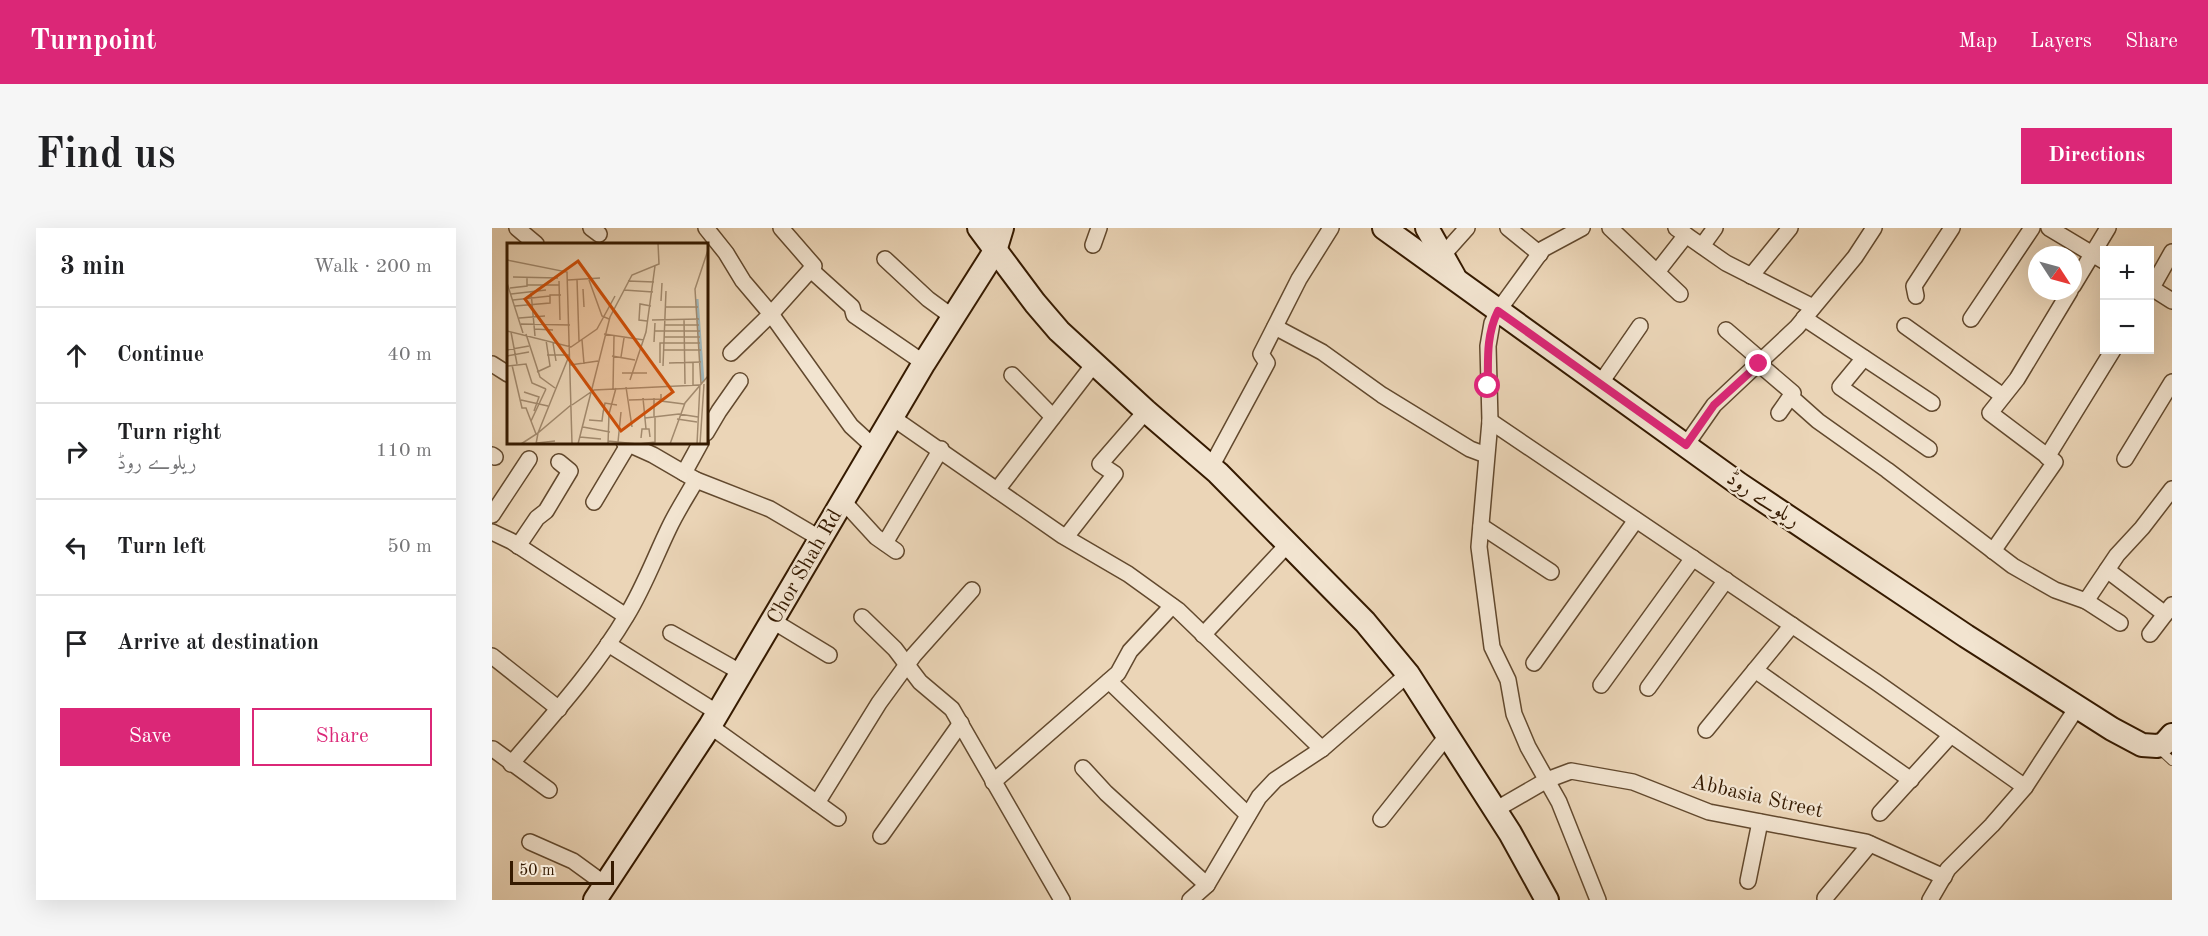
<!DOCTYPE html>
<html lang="en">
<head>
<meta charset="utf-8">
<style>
	:root { --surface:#fff; --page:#f6f6f6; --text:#202124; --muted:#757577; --line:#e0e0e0; --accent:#db2777 }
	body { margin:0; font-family:"Old Standard TT",Amiri,serif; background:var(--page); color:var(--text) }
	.controls { position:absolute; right:18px; top:18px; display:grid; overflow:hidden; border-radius:0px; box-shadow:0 6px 24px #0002 }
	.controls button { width:54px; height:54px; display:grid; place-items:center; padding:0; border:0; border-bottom:2px solid var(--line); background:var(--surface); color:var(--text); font:30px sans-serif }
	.compass { position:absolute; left:1536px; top:18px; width:54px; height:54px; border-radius:50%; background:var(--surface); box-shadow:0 6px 24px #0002; rotate:126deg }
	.scale { position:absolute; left:18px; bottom:15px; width:104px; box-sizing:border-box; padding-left:6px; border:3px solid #351a00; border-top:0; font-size:16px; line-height:21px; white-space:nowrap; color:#351a00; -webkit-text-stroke:4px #f2e4d0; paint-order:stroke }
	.stop { position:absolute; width:18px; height:18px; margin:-14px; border:4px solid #db2777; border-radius:50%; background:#fff }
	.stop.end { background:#db2777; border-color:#fff; box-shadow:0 2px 6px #0008 }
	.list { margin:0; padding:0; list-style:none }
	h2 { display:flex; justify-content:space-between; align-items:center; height:78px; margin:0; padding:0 24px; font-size:26px }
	h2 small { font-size:20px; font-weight:400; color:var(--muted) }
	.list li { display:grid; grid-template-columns:39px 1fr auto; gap:18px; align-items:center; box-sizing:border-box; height:96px; padding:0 24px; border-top:2px solid var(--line) }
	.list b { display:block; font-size:22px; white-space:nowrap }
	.list p { margin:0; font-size:20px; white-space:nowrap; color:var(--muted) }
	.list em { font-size:20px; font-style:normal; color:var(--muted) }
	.actions { display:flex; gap:12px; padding:18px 24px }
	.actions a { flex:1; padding:14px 0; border:2px solid var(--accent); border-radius:0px; text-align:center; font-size:21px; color:var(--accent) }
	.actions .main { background:var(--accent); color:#fff }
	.icon { flex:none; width:33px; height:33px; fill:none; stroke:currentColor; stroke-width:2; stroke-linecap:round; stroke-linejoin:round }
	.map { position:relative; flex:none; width:1680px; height:672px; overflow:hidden; border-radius:0px }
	header { display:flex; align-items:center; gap:36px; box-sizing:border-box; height:84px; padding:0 30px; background:var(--accent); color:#fff }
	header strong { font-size:28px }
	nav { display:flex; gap:33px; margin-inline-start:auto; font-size:21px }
	.intro { display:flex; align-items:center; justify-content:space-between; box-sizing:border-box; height:144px; padding:0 36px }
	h1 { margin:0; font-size:42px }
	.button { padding:15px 27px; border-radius:0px; background:var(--accent); color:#fff; font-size:21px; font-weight:700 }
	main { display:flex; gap:36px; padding:0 36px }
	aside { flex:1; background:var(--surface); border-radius:0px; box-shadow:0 6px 24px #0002 }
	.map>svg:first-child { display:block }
</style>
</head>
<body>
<header>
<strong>Turnpoint</strong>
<nav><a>Map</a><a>Layers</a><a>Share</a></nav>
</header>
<div class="intro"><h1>Find us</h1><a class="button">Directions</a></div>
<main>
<aside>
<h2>3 min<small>Walk · 200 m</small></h2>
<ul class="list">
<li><svg class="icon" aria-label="ahead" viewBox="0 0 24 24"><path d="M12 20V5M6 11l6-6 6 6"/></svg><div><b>Continue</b></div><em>40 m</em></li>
<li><svg class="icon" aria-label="right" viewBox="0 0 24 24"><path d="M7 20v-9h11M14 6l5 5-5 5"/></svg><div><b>Turn right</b><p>ریلوے روڈ</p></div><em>110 m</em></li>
<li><svg class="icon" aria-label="left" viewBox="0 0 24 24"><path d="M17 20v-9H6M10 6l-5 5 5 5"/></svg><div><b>Turn left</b></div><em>50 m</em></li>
<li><svg class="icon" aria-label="arrive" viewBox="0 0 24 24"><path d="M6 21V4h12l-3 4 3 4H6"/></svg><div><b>Arrive at destination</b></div></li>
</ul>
<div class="actions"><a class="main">Save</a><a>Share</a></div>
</aside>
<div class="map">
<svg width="1680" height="672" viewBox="0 0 1680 672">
	<rect width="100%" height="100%" fill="#ebd5b7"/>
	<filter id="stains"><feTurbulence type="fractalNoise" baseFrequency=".00333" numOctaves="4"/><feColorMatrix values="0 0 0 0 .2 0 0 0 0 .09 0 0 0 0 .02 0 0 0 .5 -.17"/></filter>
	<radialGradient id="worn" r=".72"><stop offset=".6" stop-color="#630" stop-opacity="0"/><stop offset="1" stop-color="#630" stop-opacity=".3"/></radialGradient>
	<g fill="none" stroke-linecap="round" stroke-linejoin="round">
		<g stroke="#62492e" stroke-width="10">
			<path id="lane" d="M1666,520L1680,533"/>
		</g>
		<g stroke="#62492e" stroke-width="18">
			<g id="street">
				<path d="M25,0L44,16"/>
				<path d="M99,0L107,6"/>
				<path d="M214,0L234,25L251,53L279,86L359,198L383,220"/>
				<path d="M1016,0L1048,26"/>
				<path d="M1090,0L1051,21L1006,83L1000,95L996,118L998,193L987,319L1000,419L1016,452L1022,486L1036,519L1067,574L1106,672"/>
				<path d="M1118,0L1188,66"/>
				<path d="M1184,0L1234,35L1321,79"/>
				<path d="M1557,0L1612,33"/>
				<path d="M601,17L607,0"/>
				<path d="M1210,18L1223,0"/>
				<path d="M950,28L975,0"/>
				<path d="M393,31L436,71L462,90"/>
				<path d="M319,42L360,79L362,87L432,135"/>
				<path d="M1165,44L1194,7"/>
				<path d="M1259,48L1298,0"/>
				<path d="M1581,58L1616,0"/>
				<path d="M1658,59L1680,73"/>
				<path d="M1658,63L1680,24"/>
				<path d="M1424,68L1422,58L1460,0"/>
				<path d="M1312,90L1440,175"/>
				<path d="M1479,91L1540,0"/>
				<path d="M1413,98L1511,168"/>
				<path d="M783,99L830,124L890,167L978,221L994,227"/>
				<path d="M1234,102L1270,133"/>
				<path d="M239,125L279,86L322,38L289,0"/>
				<path d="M1372,130L1348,159L1437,221"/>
				<path d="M0,136L16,146"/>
				<path d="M1267,136L1301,165L1287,185"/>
				<path d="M520,147L561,189"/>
				<path d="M1108,156L1148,98"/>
				<path d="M1299,169L1326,193L1395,242L1521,338L1563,362L1594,373L1628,395"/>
				<path d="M401,190L571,308L636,346L686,382L830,521"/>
				<path d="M998,193L1384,454L1533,559"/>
				<path d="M214,205L227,183L248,153"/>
				<path d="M132,214L161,227L204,252L278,281L329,311"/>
				<path d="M1194,217L1222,177L1305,99L1363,29L1382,0"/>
				<path d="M0,227L3,229"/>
				<path d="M1555,229L1621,122"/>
				<path d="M1633,231L1680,154"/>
				<path d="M719,239L775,135L769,126L807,51L839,0"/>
				<path d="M192,245L209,214"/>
				<path d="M505,262L602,136"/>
				<path d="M351,273L384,309L404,323"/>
				<path d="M102,274L136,217"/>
				<path d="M0,287L37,231"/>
				<path d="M989,298L1059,344"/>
				<path d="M0,304L19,313L134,388"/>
				<path d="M574,309L623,246L608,236L654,183"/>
				<path d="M393,315L449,221"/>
				<path d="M26,318L45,290L54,283L78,243L67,234"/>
				<path d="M1501,323L1563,234L1498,185L1525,151L1578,63"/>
				<path d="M1615,342L1673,386"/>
				<path d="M1594,373L1625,327L1650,300L1680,261"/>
				<path d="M370,389L403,421L428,454L460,481L570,672"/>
				<path d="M281,393L337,427"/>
				<path d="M179,405L250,445"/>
				<path d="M1658,406L1680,377"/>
				<path d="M711,407L797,315"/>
				<path d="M116,416L226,485"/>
				<path d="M0,428L67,481"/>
				<path d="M1042,435L1144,292"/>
				<path d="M1263,442L1419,552"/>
				<path d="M617,453L756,587"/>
				<path d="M1109,457L1201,330"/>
				<path d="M1156,460L1234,352"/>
				<path d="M218,498L346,590"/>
				<path d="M1214,502L1300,397"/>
				<path d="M0,522L1,521L57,562"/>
				<path d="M19,536C60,488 103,441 135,387C152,359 163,329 177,300C185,283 195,268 204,252"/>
				<path d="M591,540L614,565L715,657"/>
				<path d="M501,554L626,445L638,423L680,378"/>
				<path d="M325,575L387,475L422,427L480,362"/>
				<path d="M1003,582L1055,552L1079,543L1141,554L1217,584L1374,614L1452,649"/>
				<path d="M1388,585L1459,507"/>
				<path d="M889,591L955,508"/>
				<path d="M389,608L469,495"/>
				<path d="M38,614L81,633L114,657"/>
				<path d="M1256,653L1268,594"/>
				<path d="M1333,670L1378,616"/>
				<path d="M698,672L715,657L767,569L783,552L830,521L916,446"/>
				<path d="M1438,672L1456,641L1500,597L1533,559L1586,478"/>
			</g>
		</g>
		<g stroke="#351a00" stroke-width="26">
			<g id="secondary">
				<path d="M487,0L543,75L567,103L654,183L726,245L873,394L916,446L1018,605L1055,672"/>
				<path d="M892,0L1247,256L1474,408L1620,501L1650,517L1665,518L1672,516L1680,507"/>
				<path d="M935,0L962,48"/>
				<path d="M103,672L218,498L432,135L503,23L510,0"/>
			</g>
		</g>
		<use href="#lane" stroke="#f2e4d0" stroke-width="8"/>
		<use href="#street" stroke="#f2e4d0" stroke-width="15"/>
		<use href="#secondary" stroke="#f2e4d0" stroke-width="22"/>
	</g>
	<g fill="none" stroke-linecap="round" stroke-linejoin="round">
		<path stroke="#db2777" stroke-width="8" d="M996,158C996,132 994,107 1006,83L1194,217L1222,177L1267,136"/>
	</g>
	<g text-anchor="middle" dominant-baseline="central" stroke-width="4.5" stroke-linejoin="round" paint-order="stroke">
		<g font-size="21" fill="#351a00" stroke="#f2e4d0">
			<text transform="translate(1271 272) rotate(34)">ریلوے روڈ</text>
			<text transform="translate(313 339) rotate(-60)">Chor Shah Rd</text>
			<text transform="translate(1265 569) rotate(13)">Abbasia Street</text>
		</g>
	</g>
	<g transform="translate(15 15)">
		<rect width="201" height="201" fill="#ebd5b7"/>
		<path fill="none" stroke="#9eb6ba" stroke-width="3" d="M190,56L196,139"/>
		<path fill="none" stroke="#a28a6e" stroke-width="1.5" d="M0,17L60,29L65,201M6,34L51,35M70,36L72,98M61,37L93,35M82,37L95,73L102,76M52,38L53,77M121,38L147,39M0,40L16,90M20,42H52M3,45L20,43V34M76,46L77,64M117,47L146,49M24,49L28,93M4,51L39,47M6,57L43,53M154,58L155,40M8,63L43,60V52H54M159,64H191M12,75L38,73M177,76L178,141M145,77L192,76M140,78L132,77L133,61L144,63M14,81L63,82M158,82H192M27,86L46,87M0,88L64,104L90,86L108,53M148,88H193M4,89L10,121M19,91L33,134L48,145M97,91L137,97M157,94H193M75,97L77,121M147,99L148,80M46,100L49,118M0,107L22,103M156,107H194M40,112H62M0,113L22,109M105,113L128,117M114,114L117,95M153,120V100H193M162,120L194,119M5,122L15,165H19L29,191M63,122L91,118M0,123L19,121L25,140L39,146M156,123L159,48M30,129L43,123L39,97M115,130H140M123,137L139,89L148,23M194,141L188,46L201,7M186,142V119M119,144L125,184M106,146L107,93M17,149L32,154L27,168M154,151V158L177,161M136,155L139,186M14,157L41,163M122,157L154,156M65,162L87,147L192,142M96,170L98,160L110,162M172,171L191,174M147,174V155M138,175L172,171M170,176L190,179M82,177L95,178L96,170M24,178L39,146M76,184L103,189M73,194L94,196M134,195L135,186H142L143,194M101,198L130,201M111,199L114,169M30,200L48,198M14,201L31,190L62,113M29,201L31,190L64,162M71,201L103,74L125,32L152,21L151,0M101,201L102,171L109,145M132,201L148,199V173M163,201L178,160L201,133M190,201L193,141M193,201L197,141"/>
		<path fill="#cd500a" fill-opacity="0.15" stroke="#cd500a" stroke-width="3" d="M71,18L166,149L114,188L18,56Z"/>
		<rect width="201" height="201" fill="none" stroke="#351a00" stroke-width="3"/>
	</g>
	<rect width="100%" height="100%" filter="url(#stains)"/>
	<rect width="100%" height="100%" fill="url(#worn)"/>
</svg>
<div class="controls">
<button>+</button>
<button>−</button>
</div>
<svg class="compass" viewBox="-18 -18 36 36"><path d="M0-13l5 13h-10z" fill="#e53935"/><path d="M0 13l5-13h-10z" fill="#757577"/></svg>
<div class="scale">50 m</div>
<div class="stop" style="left:996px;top:158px"></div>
<div class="stop end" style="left:1267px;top:136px"></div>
</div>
</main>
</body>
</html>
